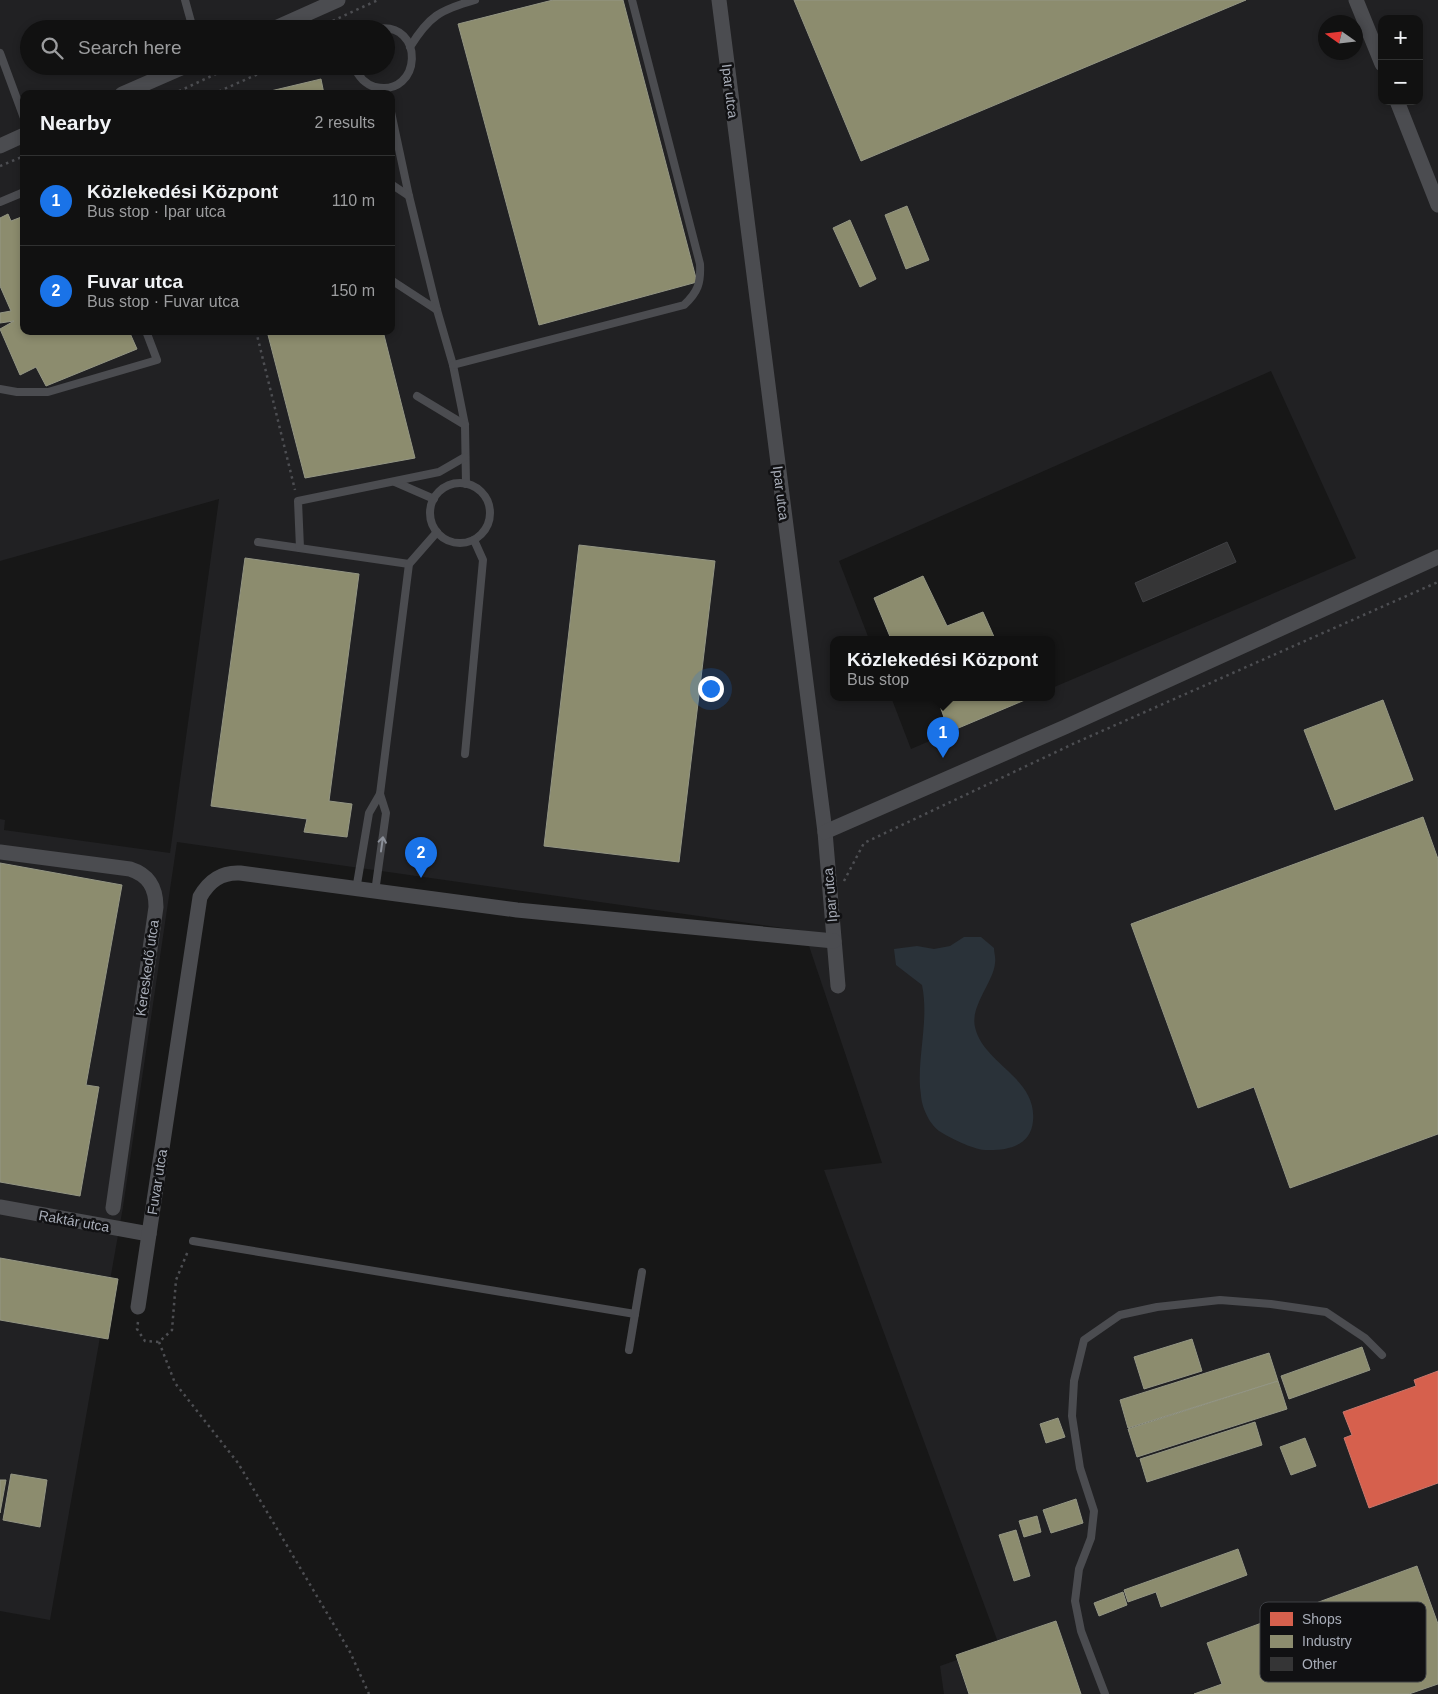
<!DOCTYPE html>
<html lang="en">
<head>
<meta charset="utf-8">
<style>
	:root { --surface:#111; --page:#1e1f1f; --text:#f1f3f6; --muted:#9c9d9f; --line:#303131; --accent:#1a73e8 }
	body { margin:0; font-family:Helvetica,sans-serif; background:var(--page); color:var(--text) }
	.controls { position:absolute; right:15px; top:15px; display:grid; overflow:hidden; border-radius:10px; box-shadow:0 2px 8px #0003 }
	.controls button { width:45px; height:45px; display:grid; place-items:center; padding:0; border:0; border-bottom:1px solid var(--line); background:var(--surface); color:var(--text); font:25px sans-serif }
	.compass { position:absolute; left:1318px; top:15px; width:45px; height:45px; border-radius:50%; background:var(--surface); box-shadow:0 2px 8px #0003; rotate:284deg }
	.you { position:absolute; left:710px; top:688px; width:18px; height:18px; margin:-12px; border:4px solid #fff; border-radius:50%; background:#1a73e8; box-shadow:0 0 0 8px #1a73e833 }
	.badge { display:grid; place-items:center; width:32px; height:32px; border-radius:50%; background:var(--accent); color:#fff; font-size:16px; font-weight:700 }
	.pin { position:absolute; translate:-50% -41px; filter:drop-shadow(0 1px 2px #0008) }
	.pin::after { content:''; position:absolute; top:26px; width:18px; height:15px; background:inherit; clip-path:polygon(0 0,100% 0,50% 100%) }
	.popup { position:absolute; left:830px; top:636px; width:225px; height:65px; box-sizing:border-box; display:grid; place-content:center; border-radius:10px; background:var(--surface); filter:drop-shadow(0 1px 4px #0005); font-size:16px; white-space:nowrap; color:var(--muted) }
	.popup b { font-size:19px; color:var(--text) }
	.popup::after { content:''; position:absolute; left:50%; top:100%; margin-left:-10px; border:10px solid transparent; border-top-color:var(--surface) }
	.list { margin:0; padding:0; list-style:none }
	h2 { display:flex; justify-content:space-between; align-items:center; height:65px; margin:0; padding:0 20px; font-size:21px }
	h2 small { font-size:16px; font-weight:400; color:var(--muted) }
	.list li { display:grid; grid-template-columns:32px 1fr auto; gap:15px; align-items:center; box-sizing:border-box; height:90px; padding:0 20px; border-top:1px solid var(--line) }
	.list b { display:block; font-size:19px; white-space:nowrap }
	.list p { margin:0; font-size:16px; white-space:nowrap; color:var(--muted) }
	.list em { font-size:16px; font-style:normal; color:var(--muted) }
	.icon { flex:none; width:28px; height:28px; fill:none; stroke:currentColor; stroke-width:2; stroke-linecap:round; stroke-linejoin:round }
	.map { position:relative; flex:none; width:1438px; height:1694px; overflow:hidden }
	.search { position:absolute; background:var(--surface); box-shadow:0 2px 8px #0003; left:20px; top:20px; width:375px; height:55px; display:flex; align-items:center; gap:12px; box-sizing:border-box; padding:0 18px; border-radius:28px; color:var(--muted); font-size:19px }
	.panel { position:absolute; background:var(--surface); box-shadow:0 2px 8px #0003; left:20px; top:90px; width:375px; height:245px; border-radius:10px }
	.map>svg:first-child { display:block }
</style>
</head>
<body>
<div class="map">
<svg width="1438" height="1694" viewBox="0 0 1438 1694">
	<rect width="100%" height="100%" fill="#171717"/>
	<path fill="#212123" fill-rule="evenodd" d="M0,0H1438V1694H944L940,1666L999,1645L824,1170L882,1163L804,931L177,842L123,1207L50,1620L0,1611V819L5,820L4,830L170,853L219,499L0,561ZM1382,19H1419V101H1382ZM1326,22H1356V52H1326ZM29,29H386V66H29ZM24,94H391V331H24ZM1271,371L1356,558L1052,688V697H1032L911,749L891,697H834V639H869L839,561Z"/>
	<path fill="#2a3239" d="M964,937H981L994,948C994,953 996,958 995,963C994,981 970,1006 975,1027C983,1064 1037,1077 1033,1121C1031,1146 1007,1151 985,1150C972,1149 950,1138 939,1131C931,1125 926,1115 923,1106C921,1100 921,1094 920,1087C918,1053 929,1019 922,985L896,965L894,949L917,946L934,949L950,946Z"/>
	<path fill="#d6604d" stroke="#c8776d" d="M1438,1371V1483L1369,1508L1344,1438L1352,1435L1343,1412L1416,1386L1414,1380Z"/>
	<g fill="#8c8c6e" stroke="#949684">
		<path d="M553,0H623L697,282L539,325L458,24Z"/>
		<path d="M794,0H1246L861,161Z"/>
		<path d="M321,79L324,94H258Z"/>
		<path d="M907,206L929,260L906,269L885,215Z"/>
		<path d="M8,214L11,221L24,216V331H129L137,349L46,386L36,367L20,375L0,329L14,321L0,323V313L11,311L0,286V218Z"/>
		<path d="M850,220L876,279L860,287L833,228Z"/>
		<path d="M267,331H383L415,458L305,478Z"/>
		<path d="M579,545L715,561L679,862L544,846Z"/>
		<path d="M245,558L359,574L329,801L352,804L347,837L304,832L307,819L211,806Z"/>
		<path d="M923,576L947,626L983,612L995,639H891L874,598Z"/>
		<path d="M937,697H1032L949,732Z"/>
		<path d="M1383,700L1413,780L1335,810L1304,730Z"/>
		<path d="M1423,817L1438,859V1134L1290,1188L1254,1087L1198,1108L1131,924Z"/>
		<path d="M0,863L122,885L86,1085L99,1087L80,1196L0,1182Z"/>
		<path d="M0,1258L118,1279L108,1339L0,1320Z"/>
		<path d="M1192,1339L1202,1371L1144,1389L1134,1357Z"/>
		<path d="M1362,1347L1370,1370L1289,1399L1281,1376Z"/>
		<path d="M1269,1353L1278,1381L1128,1428L1120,1400Z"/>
		<path d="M1278,1381L1287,1409L1137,1457L1128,1429Z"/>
		<path d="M1058,1418L1065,1437L1046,1443L1040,1424Z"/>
		<path d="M1255,1422L1262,1445L1147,1482L1140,1459Z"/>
		<path d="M1305,1438L1316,1466L1291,1475L1280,1447Z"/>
		<path d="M11,1474L47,1480L40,1527L3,1520Z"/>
		<path d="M0,1480H6L0,1513Z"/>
		<path d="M1076,1499L1083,1523L1051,1533L1043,1510Z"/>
		<path d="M1037,1516L1041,1532L1024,1537L1019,1521Z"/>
		<path d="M1016,1530L1030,1576L1014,1581L999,1535Z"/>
		<path d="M1238,1549L1247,1575L1161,1607L1156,1592L1128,1602L1124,1590Z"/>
		<path d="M1417,1566L1438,1624V1684L1409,1694H1194L1222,1684L1207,1643Z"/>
		<path d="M1123,1592L1127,1605L1099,1616L1094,1603Z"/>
		<path d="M1056,1621L1081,1694H969L956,1655Z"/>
	</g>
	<path fill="#353536" stroke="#3f4043" d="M1227,542L1236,562L1143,602L1135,583Z"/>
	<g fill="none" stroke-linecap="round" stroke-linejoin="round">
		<g stroke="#4d4e52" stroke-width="2.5" stroke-dasharray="2.5 4" stroke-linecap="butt">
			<path d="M315,29L378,0"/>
			<path d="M173,94L233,66"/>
			<path d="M213,94L276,66"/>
			<path d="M0,166L24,156"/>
			<path d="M256,331L295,490"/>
			<path d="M844,881L864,843L1075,743L1438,582"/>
			<path d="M138,1322L137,1329L145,1341L159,1342L172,1330L176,1280L188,1251"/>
			<path d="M159,1342L175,1383L238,1463L350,1652L369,1694"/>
		</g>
		<g stroke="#4b4c50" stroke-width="8">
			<path d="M185,0L193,29"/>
			<path d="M410,47C429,16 440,10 475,0"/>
			<path d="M0,53L24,118"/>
			<path d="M354,66C358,76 365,84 375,87C422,98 426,20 376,29"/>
			<path d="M391,112L409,196L437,310L453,365L465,425L466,484"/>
			<path d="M391,184L409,196"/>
			<path d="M0,202L24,192"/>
			<path d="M391,280L437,310"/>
			<path d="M453,365L684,305C698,292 701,283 700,264L632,0"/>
			<path d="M0,389L17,392H48L157,360L146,331"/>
			<path d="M417,396L465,425"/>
			<path d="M395,482L434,499"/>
			<circle cx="460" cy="513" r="30"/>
			<path d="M258,542L409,564"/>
			<path d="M300,548L298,501L439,472L465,457"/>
			<path d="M465,754L483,560L474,540"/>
			<path d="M356,890L369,813L380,794L409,564L437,532"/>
			<path d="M375,892L386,813L380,794"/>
			<path d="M193,1241L635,1314"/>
			<path d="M629,1350L642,1272"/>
			<path d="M1105,1694L1081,1631L1075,1601L1079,1569L1091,1538L1094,1511L1080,1468L1072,1416L1074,1381L1084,1340L1120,1315L1157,1307L1220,1300L1271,1304L1326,1312L1365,1338L1382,1355"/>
		</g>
		<g stroke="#4b4c50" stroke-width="15">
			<path d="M719,0L825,832L838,986"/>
			<path d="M1356,0L1382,64"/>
			<path d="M273,29L338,0"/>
			<path d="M122,94L186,66"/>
			<path d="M1397,101L1438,205"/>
			<path d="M0,146L24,135"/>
			<path d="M825,832L1065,727L1438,557"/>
			<path d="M0,852L130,869C149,875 156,888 156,907L113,1208"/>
			<path d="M0,1207L149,1234"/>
			<path d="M138,1307L200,897C209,881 221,872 240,873L517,910L834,941"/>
		</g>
	</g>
	<defs><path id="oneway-shaft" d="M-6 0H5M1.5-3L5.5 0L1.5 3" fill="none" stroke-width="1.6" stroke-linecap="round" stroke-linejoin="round" transform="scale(1.25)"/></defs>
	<use stroke="#8c9099" href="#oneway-shaft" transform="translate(382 844) rotate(-82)"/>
	<g text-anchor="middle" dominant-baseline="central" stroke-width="5" stroke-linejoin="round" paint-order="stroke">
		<g font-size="14" fill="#a8adb8" stroke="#111113">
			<text transform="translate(730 91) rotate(83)">Ipar utca</text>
			<text transform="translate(781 493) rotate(83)">Ipar utca</text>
			<text transform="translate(830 895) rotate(-95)">Ipar utca</text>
			<text transform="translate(147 968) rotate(-82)">Kereskedő utca</text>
			<text transform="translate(157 1182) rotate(-81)">Fuvar utca</text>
			<text transform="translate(74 1221) rotate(10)">Raktár utca</text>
		</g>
	</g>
	<rect x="1260" y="1602" width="166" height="80" rx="8" fill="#111113" stroke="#3e4045" stroke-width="1"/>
	<rect x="1270" y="1612" width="23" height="14" fill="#d6604d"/>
	<rect x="1270" y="1635" width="23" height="13" fill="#8c8c6e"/>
	<rect x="1270" y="1657" width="23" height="14" fill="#353536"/>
	<g font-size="14" fill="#a8adb8">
		<text x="1302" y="1624">Shops</text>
		<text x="1302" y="1646">Industry</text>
		<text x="1302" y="1669">Other</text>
	</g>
</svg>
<div class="controls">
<button>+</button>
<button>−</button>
</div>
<svg class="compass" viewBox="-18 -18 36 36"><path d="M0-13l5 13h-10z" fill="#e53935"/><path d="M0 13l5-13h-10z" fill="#9c9d9f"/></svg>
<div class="you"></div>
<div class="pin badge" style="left:943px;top:758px">1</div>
<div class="popup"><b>Közlekedési Központ</b>Bus stop</div>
<div class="pin badge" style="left:421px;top:878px">2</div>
<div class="search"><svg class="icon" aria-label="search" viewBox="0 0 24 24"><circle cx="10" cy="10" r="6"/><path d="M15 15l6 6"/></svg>Search here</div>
<section class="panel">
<h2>Nearby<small>2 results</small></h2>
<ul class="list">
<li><span class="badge">1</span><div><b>Közlekedési Központ</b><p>Bus stop · Ipar utca</p></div><em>110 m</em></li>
<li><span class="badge">2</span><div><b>Fuvar utca</b><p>Bus stop · Fuvar utca</p></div><em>150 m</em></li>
</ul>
</section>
</div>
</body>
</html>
